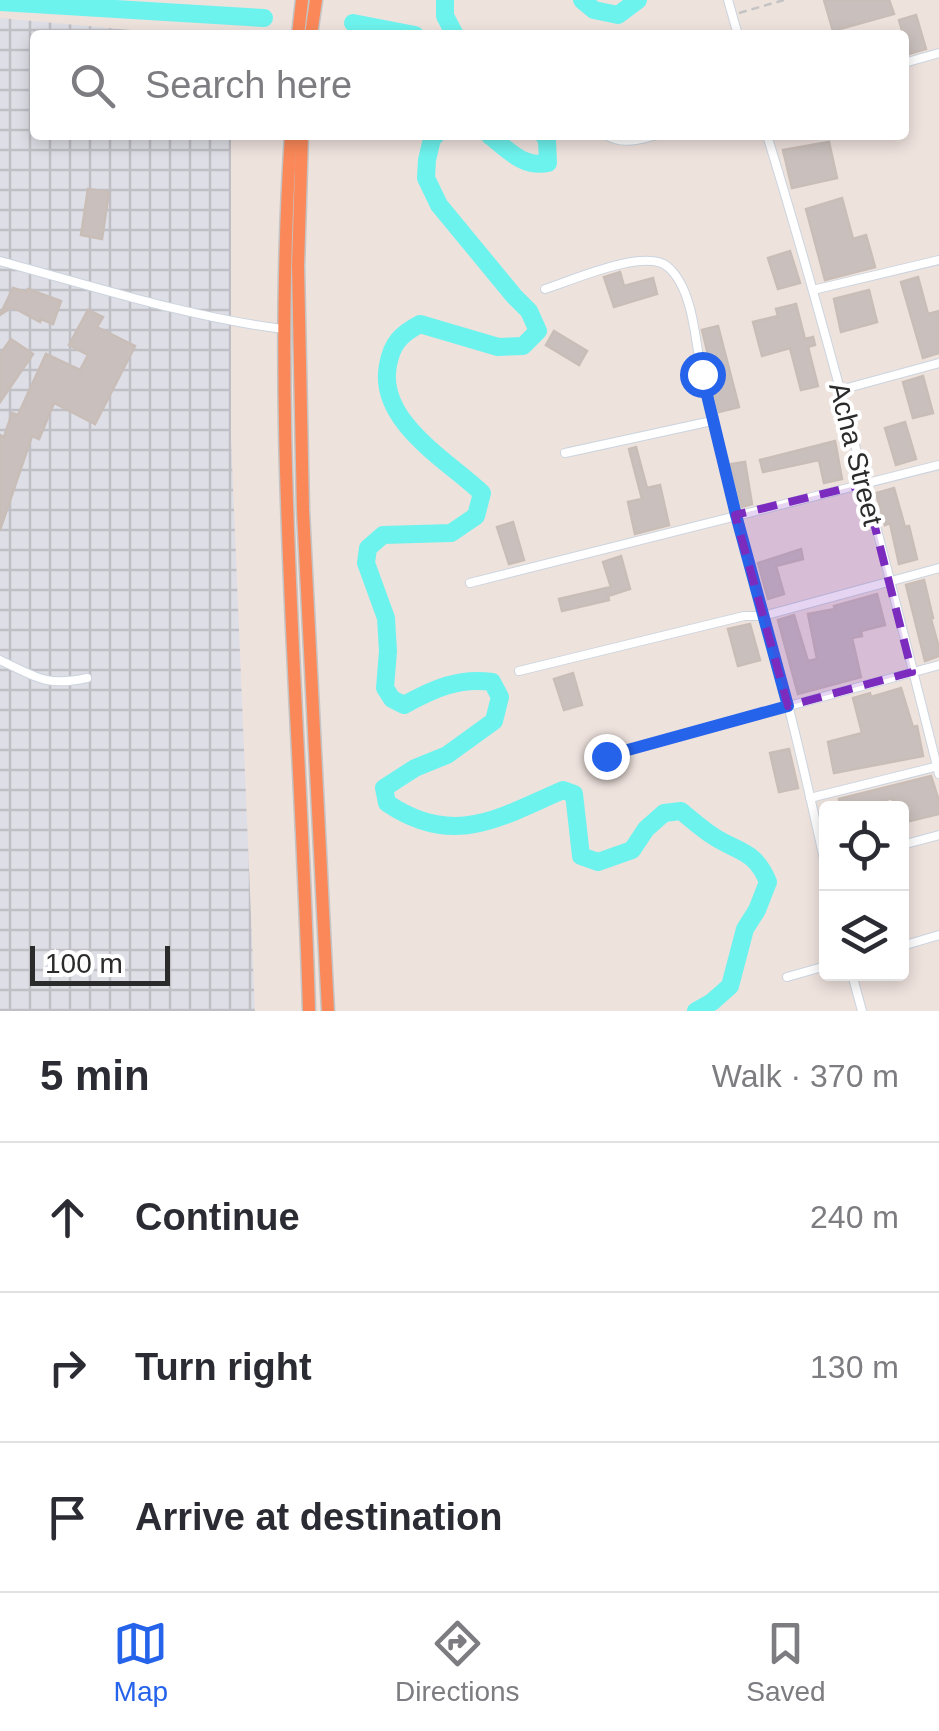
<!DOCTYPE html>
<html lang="en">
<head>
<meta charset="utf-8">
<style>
	:root { --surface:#fff; --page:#f2f2f3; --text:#2b2b33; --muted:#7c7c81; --line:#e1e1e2; --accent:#2563eb }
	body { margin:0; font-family:Arial,sans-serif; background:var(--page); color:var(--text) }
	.controls { position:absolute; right:30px; bottom:30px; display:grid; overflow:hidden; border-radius:10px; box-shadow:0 5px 15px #0003 }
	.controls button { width:90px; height:90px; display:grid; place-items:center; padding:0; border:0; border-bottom:2px solid var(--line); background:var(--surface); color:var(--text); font:50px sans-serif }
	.scale { position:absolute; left:30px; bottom:25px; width:140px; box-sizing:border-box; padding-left:10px; border:5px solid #2b2b2b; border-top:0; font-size:28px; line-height:35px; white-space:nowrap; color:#2b2b2b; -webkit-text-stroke:8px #fff; paint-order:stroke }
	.stop { position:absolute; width:30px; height:30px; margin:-22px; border:8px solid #2563eb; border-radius:50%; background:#fff }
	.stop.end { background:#2563eb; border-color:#fff; box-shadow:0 2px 10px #0008 }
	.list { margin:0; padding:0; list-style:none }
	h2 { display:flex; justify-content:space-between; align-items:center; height:130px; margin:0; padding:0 40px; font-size:42px }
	h2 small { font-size:32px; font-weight:400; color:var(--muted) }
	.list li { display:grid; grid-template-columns:65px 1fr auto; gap:30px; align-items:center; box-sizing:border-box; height:150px; padding:0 40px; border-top:2px solid var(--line) }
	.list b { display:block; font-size:38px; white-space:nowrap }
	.list em { font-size:32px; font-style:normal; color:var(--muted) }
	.icon { flex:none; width:55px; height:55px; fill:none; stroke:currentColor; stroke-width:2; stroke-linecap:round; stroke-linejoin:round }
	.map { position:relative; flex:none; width:939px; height:1011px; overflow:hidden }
	.search { position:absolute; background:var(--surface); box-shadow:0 5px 15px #0003; left:30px; right:30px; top:30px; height:110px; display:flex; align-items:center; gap:25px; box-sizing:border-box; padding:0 35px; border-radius:10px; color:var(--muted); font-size:38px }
	.sheet { height:580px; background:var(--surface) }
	nav { display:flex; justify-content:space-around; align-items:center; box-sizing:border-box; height:140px; border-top:2px solid var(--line); background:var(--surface); font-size:28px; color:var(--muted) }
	nav a { display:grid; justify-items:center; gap:5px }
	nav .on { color:var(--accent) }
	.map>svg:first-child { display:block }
</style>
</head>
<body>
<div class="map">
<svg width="939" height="1011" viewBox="0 0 939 1011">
	<defs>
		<pattern id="industrial-grid" width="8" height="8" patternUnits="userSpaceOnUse" patternTransform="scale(2.5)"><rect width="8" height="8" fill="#dedee6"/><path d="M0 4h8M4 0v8" fill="none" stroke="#bfbfc5"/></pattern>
	</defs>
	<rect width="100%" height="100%" fill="#eee2dd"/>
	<path fill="url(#industrial-grid)" d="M0,18L186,35H35V135H231V438L255,1011H0Z"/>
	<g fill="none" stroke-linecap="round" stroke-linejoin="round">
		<g stroke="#6df3ee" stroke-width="18">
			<path d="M445,0V16L455,35"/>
			<path d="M582,0L594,10L618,15L638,0"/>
			<path d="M0,2L264,18"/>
			<path d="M353,23L415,35"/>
			<path d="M436,135L432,139L427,160L426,178L439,205L514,296L529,311L538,331L523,346L498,347L420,324C401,334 392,343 388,365C377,421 447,460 482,493L476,516L451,533L383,535L368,548L366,563L386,618L388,651L385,688L392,699L404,705C433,689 459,677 492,682L500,697L494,721L447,755L415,768L384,788L387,803C453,848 499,818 563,790L574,794L581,856L598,862L632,850L646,829L664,813L681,811C691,819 702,829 713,836C739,853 755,850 768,882L757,910L745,929L730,986L712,1002L696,1011"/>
			<path d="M489,135C508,150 523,168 548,163L547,141L544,135"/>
		</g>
	</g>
	<g fill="#c9c0bd" stroke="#c9bdb7" stroke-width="2.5">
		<path d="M824,0H889L894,14L833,31Z"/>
		<path d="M916,15L926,49L909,54L899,20Z"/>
		<path d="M829,142L837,178L792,188L783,150Z"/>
		<path d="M88,189L109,192L102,239L81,235Z"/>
		<path d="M842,198L853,239L866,235L875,267L825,280L806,209Z"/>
		<path d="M790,251L800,283L778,289L768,258Z"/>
		<path d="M620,272L624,286L653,278L657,294L614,307L604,277Z"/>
		<path d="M918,277L928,314L939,311V353L923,358L901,282Z"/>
		<path d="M13,288L26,292L28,289L61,301L53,324L41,319L40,322L12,307L0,315Z"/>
		<path d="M869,290L877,322L841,332L834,299Z"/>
		<path d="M796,304L805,339L813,337L815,345L808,347L818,386L801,390L790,348L762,356L753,322L778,316L776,309Z"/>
		<path d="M88,310L103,317L97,327L135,346L95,424L54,403L39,439L32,436L0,530V435L4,437L12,413L18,415L46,354L80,370L88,355L69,345Z"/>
		<path d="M718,326L739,407L719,412L709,371H712L702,330Z"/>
		<path d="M554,331L587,351L579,365L546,345Z"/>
		<path d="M11,339L33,354L0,402V354Z"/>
		<path d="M923,376L933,413L913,418L903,382Z"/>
		<path d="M905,422L916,459L896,465L885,428Z"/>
		<path d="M835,441L842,479L824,483L819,460L763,472L760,460Z"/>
		<path d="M636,447L647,488L660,485L669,525L635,534L628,502L642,499L629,449Z"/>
		<path d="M745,462L752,504L742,507L731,464Z"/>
		<path d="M894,488L905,527L909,526L917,559L899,564L890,523L885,525L876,493Z"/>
		<path d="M513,522L524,560L509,564L497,527Z"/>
		<path d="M801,549L803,559L776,566L784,594L768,599L758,563Z"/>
		<path d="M621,556L630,589L608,596L609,600L562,611L559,599L611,587L603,562Z"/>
		<path d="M924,580L933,618L931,619L939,648V656L925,661L906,585Z"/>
		<path d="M877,594L885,625L861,631L862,636L852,638L861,677L798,694L778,620L794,615L808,661L817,659L808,614L835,609L834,606Z"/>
		<path d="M750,624L760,660L738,666L728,629Z"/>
		<path d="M573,673L582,705L564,710L554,679Z"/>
		<path d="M901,688L913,727L917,726L923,756L834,773L828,742L862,733L853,698L870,693L871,697Z"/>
		<path d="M789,749L798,788L779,792L770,753Z"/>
		<path d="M931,776L939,801V814L902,823V808H895L892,798L861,808H842L839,799Z"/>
	</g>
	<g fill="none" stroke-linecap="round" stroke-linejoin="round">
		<g stroke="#cbd4de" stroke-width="10">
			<g id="minor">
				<path d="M728,0L738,35"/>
				<path d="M904,63L939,53"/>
				<path d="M606,135C622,145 640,140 657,135"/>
				<path d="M767,135C832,346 885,560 939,774"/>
				<path d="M0,261C93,286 187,317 283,329"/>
				<path d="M545,289C571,281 646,247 668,267C695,290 696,350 703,382C728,491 760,597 788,705C802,759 814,814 826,868"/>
				<path d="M813,290L939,260"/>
				<path d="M840,390L939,363"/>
				<path d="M565,453L712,421"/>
				<path d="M470,583L939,465"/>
				<path d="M0,660C36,677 46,687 87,678"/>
				<path d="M519,671L744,616H763L939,568"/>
				<path d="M606,756L939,665"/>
				<path d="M810,798L939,766"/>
				<path d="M902,845L939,835"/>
				<path d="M902,946L939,935"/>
				<path d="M852,974L862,1011"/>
				<path d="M787,977L826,966"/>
			</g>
		</g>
		<g stroke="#c4c4c4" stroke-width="15">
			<g id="trunk">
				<path d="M298,35L302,0"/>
				<path d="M311,35L316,0"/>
				<path d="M291,135C271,427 301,719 309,1011"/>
				<path d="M302,135L298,266L303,510L328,1011"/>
			</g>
		</g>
		<path stroke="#c4c4c4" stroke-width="2.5" stroke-dasharray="8 5" stroke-linecap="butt" d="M739,13L784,0"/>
		<use href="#minor" stroke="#fff" stroke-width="8"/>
		<use href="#trunk" stroke="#fa8859" stroke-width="12"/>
	</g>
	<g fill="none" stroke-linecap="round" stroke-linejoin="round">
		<path stroke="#2563eb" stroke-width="12" d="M606,756L788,706L736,515L702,374"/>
	</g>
	<path fill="#7b2cbf" fill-opacity="0.2" stroke="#7b2cbf" stroke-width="8" stroke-dasharray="20 12" stroke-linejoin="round" d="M864,484L912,672L788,706L735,515Z"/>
	<g text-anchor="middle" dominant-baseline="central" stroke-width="8" stroke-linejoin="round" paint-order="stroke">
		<g font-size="28" fill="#2b2b2b" stroke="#fff">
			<text transform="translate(856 454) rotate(76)">Acha Street</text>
		</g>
	</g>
</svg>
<div class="controls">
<button><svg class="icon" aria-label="locate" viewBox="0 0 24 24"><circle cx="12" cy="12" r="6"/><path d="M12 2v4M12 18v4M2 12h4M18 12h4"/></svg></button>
<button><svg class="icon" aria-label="layers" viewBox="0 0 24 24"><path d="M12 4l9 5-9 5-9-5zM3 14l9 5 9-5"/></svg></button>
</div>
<div class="scale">100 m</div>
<div class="stop" style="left:702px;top:374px"></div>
<div class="stop end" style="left:606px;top:756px"></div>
<div class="search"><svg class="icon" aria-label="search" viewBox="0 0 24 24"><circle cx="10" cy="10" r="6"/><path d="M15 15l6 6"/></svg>Search here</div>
</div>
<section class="sheet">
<h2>5 min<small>Walk · 370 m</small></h2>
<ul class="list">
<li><svg class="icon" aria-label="ahead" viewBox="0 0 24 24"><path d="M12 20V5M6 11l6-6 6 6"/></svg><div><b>Continue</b></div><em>240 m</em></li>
<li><svg class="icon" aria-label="right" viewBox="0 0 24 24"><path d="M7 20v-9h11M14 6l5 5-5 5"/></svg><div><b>Turn right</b></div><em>130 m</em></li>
<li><svg class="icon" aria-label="arrive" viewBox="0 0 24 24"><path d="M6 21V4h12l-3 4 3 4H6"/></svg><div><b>Arrive at destination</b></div></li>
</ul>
</section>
<nav>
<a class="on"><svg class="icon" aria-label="map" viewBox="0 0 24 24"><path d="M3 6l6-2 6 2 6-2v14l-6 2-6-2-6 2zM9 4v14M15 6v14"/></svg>Map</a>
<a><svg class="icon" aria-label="directions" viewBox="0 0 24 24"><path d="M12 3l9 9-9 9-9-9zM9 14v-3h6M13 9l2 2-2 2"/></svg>Directions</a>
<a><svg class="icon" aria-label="saved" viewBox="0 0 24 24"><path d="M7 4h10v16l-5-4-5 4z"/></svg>Saved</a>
</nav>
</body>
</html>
